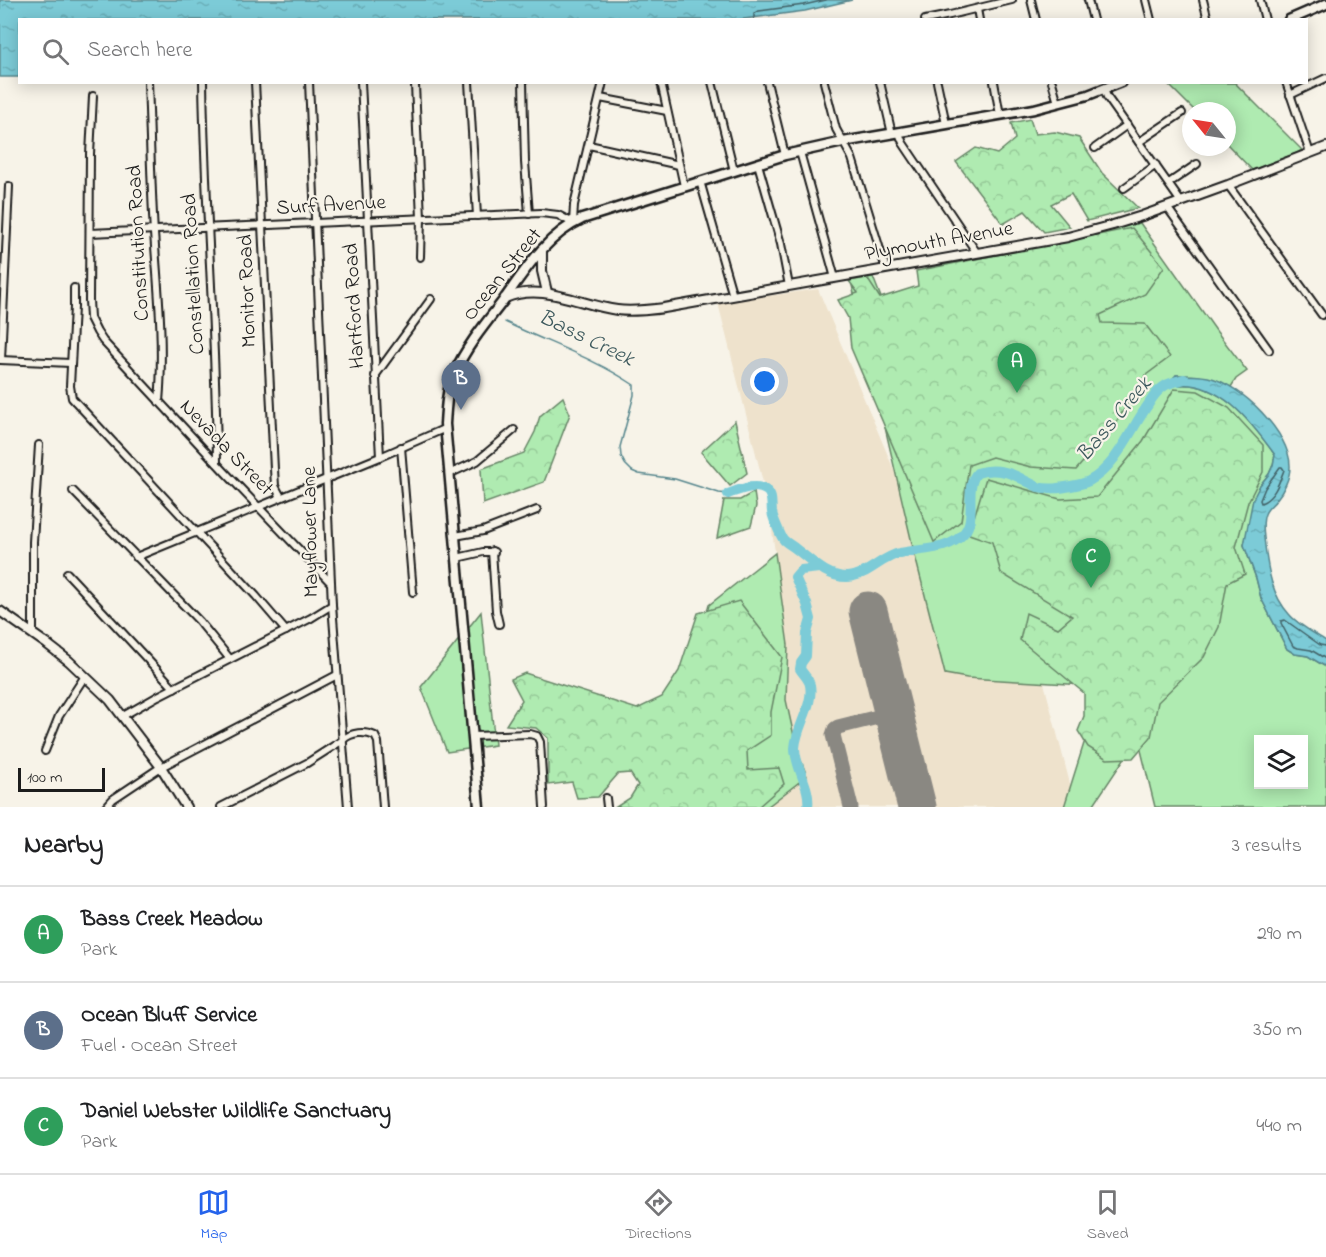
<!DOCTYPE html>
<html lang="en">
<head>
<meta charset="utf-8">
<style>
	:root { --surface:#fff; --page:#f6f6f6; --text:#202124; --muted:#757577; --line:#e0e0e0; --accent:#2563eb }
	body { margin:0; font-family:"Indie Flower",sans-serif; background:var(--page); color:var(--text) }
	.controls { position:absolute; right:18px; bottom:18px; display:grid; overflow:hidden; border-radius:0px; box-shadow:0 3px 15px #0003 }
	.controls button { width:54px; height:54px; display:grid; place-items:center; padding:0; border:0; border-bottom:2px solid var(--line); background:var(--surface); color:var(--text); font:30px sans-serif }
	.compass { position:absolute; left:1182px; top:102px; width:54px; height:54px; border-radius:50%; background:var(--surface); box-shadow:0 3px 15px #0003; rotate:300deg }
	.scale { position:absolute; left:18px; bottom:15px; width:87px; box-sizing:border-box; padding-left:6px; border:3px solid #1c1c1c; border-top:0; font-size:16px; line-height:21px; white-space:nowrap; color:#1c1c1c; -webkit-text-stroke:4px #f7f3e8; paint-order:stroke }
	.you { position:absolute; left:765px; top:382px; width:21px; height:21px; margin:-15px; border:4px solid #fff; border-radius:50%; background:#1a73e8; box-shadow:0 0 0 9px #1a73e833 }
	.badge { display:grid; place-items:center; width:39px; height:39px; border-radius:50%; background:var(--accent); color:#fff; font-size:20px; font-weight:700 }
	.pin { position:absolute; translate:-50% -50px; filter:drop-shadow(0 2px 3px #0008) }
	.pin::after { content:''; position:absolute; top:32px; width:21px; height:18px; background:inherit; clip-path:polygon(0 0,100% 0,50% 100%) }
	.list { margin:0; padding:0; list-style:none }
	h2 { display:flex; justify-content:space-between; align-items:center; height:78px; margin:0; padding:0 24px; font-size:26px }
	h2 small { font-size:20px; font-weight:400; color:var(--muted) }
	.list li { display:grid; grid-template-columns:39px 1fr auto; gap:18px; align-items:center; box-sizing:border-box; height:96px; padding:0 24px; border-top:2px solid var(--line) }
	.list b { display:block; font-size:22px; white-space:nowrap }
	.list p { margin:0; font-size:20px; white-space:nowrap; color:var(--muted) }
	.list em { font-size:20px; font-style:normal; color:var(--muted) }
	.icon { flex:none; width:33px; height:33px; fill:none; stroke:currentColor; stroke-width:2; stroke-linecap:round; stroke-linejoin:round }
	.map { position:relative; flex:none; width:1326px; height:807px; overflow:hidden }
	.search { position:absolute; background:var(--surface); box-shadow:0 3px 15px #0003; left:18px; right:18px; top:18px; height:66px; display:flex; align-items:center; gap:15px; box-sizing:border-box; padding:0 21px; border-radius:0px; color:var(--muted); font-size:22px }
	.sheet { height:366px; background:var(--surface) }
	nav { display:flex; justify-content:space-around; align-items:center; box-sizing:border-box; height:84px; border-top:2px solid var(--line); background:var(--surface); font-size:16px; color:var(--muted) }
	nav a { display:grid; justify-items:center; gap:3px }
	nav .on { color:var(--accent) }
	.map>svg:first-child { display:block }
</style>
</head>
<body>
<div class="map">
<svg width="1326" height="807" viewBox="0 0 1326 807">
	<defs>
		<pattern id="forest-crowns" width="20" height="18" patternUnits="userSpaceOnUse" patternTransform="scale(1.5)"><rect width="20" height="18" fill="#afebb1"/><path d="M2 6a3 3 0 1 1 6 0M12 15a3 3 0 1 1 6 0" fill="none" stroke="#96c998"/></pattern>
		<pattern id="water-ripples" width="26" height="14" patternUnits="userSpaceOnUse" patternTransform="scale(1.5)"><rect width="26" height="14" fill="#7bcbd7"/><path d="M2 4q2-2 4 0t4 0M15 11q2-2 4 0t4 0" fill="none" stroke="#6aaeb8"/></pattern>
	</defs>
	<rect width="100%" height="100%" fill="#f7f3e8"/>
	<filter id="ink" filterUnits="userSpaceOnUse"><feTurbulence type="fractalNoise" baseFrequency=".0167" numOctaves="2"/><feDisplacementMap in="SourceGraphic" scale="12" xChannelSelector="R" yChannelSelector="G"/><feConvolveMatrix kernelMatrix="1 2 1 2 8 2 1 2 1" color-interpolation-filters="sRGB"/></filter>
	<g filter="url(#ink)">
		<path fill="#eee2cc" d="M818,289L931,558L1044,683L1076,807H767L807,776L797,750L786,700L788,645L768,502L718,303Z"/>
		<g fill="#afebb1" stroke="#668466" stroke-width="1.5" fill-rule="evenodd">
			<path d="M1167,83H1235L1302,150L1297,153L1252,170L1227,144V111H1195Z"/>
			<path d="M1140,223L1217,332L1247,371L1236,379L1231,387C1210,377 1200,375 1176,375L1172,386C1217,376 1252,423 1275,455L1273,465L1269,474L1260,485L1244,545L1256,578L1261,598L1287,649L1295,654L1308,656L1326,667V807H1155L1138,738L1092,807H1064L1102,686L967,678L945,674L914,552L851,281L873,277L882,300L934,309L929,279L925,269ZM1258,740H1304V784H1258Z"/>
			<path d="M775,553L788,645L786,700L797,750L807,776L767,807H737L662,776L709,605Z"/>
			<path d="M481,612L495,745L447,752L421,687Z"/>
		</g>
		<g fill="url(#forest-crowns)" stroke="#668466" stroke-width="1.5">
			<path d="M1030,119L1035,134L1055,132L1079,138L1102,173L1138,208L1087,221L1071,194L1051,204L1070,227L1044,232L1025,211L1003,224L956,162L976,148L997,154L1015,139L1011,123Z"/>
			<path d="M1132,228L1164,267L1145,294L1100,315L1102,323L1145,324L1170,357L1146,375L1113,427L1076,470L1031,467L992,457L969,465L961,521L934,542L851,348L848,318L838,300L858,293L849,281L867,278L880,298L918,286L916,271Z"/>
			<path d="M1174,389L1198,391L1229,408L1263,445V472L1248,502L1236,547L1245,574L1227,583L1219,627L1204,657L1158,702L1151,737L1133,758L1107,759L1088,747L1078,731L1084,716V693L1020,640L1026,613L1058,628L1072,616L1001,573L992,542L969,534L986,478L1060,499L1097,497L1143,441Z"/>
			<path d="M563,397L570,414L544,482L483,504L481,469L524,453L535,432L540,416Z"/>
			<path d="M735,421L747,473L730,486L701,452Z"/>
			<path d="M754,492L756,506L751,526L717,538L724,500H740Z"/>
			<path d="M739,601L782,657L771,712V735L747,751L748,770L779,768L784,784L758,807H616L630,798L638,785L630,773L618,774L598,797L577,798L572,782L548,785V738L536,728L506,725L522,700L511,679L525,673L637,709L662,697L679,671L698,613Z"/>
		</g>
		<g fill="url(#water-ripples)" stroke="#55858c" stroke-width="1.5">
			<path d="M0,0H852L805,11L736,20H20L19,77H0Z"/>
			<path d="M1176,375C1186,375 1198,375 1208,377C1240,384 1291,433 1290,467C1290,478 1283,492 1276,500C1273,505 1267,508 1265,514C1261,524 1264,536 1265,546C1268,571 1272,595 1289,614C1298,625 1314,633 1326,641V667L1308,656L1295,654L1287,649L1261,598L1256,578L1244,545L1253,499L1260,485L1269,474L1273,465L1275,455C1252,423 1217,376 1172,386L1171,383L1172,379Z"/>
		</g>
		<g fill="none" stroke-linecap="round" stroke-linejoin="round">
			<g stroke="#426267" stroke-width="1.5">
				<path d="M754,20V14L759,11L804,5L826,0"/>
				<path d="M1280,467H1282L1284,470C1279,483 1274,498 1261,503L1260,500L1265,488Z"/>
				<path d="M1326,646L1320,645L1285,620L1281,621V623L1293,646L1298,648L1311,650L1326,659"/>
			</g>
			<path stroke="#55858c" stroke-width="1.5" d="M505,322C548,343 594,358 634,385V395L620,447L621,456L625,464L632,471L639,474L675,479L719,493L728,494"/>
			<g stroke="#7bcbd7" stroke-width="10">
				<path d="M728,494C739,490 756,482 767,491C773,496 771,505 772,512C773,518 776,524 778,529C780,533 782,539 785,541C788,544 793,546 796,549C811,560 826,577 847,577C868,576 881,557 900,553C922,548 948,552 964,533C978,517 963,489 977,473C995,467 1010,472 1026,481C1030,483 1034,485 1038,487C1049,490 1060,488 1071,486C1077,485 1083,484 1089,481C1117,466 1130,430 1148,405C1152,398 1159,389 1166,385C1172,382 1179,381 1184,379"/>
				<path d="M808,807C811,787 795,768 795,748C796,727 814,705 810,685C809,679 803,674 800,669L801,663L806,656L807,633L811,619L807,604L795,577L801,570L819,568"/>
			</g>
			<path stroke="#8a8882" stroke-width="15" d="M851,807L833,735L835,729L838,727L882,716L890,718L896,724"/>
			<path stroke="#8a8882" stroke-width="39" d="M868,611L917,807"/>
			<g stroke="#1c1c1c" stroke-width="10">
				<g id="minor">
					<path d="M1031,0L1036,20"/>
					<path d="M1088,0L1093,20"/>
					<path d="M1146,0L1151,20"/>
					<path d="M1203,0L1208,20"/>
					<path d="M1260,0L1265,20"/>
					<path d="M977,9L979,20"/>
					<path d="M925,20L950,15L1012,0"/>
					<path d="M148,82C150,133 151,183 154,233C158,289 164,345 159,402"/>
					<path d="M203,82C205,210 216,336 217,463"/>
					<path d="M255,82L274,469L275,486L281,497"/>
					<path d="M361,82L380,457"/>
					<path d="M469,82L477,216"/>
					<path d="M523,82L525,162L529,214"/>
					<path d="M661,82L684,186"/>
					<path d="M712,82L734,171"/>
					<path d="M767,82L785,155"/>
					<path d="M824,82L836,129L852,158L886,269"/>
					<path d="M880,82L892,134"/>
					<path d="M937,82L946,124"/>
					<path d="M994,82L1000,115"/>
					<path d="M1052,82L1058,103"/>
					<path d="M1286,82L1310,153"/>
					<path d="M415,85L421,218L420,257"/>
					<path d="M1104,89L1107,97L1181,202"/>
					<path d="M1290,95L1326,78"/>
					<path d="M93,96L90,154L89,300L90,318L97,332L103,341L224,471L331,583"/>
					<path d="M600,98L667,111"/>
					<path d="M899,133L903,143L977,253"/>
					<path d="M1139,142L1182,113"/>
					<path d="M589,145L679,165"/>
					<path d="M1095,148L1127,125"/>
					<path d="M800,152L835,278"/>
					<path d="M758,164L781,244L789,286"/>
					<path d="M700,181L733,296"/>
					<path d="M1169,183L1197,164"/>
					<path d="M1228,185L1322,315"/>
					<path d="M1124,188L1156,165"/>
					<path d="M1167,207L1269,350"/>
					<path d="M90,233L541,213L558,215L573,223L574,205L603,82"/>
					<path d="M74,288V307L70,386L72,398L256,596L286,631"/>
					<path d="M0,360L71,363"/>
					<path d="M1,360L9,186"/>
					<path d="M375,376L431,299"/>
					<path d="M401,447L413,592"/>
					<path d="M449,474L477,461L514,430"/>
					<path d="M73,491L199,621L230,659"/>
					<path d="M455,536L483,531L537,510"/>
					<path d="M492,551L496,611L499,624"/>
					<path d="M136,557L380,457L446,428"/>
					<path d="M457,558L483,552H494"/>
					<path d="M67,573L174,688"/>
					<path d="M332,605L348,807"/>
					<path d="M33,634V542L39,445"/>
					<path d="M123,716L158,696L311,618L332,605L309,82"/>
					<path d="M473,736L530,734L537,736L540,742L544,807"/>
					<path d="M45,751L59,716L85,676"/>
					<path d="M606,798L607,807"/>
					<path d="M106,807L113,799L161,767L337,675"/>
					<path d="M221,807L307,763L343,740C351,732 365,731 375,736L378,742L383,807"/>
				</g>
			</g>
			<g stroke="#1c1c1c" stroke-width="12">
				<g id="tertiary">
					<path d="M542,250V271L547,292"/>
					<path d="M505,298C542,282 580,305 617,310C633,312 648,310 664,308L1068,237L1113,225L1142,216L1228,185L1326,147"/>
					<path d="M0,611L47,644L69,661L110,700L161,767L186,807"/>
				</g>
			</g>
			<g stroke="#1c1c1c" stroke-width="13">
				<g id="secondary">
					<path d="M1289,20L1326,4"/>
					<path d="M479,807L445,424C446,407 447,389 454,374C466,347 485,324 503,301C525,270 547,235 582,219L785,155L843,142L1034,109L1088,95L1121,82"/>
				</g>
			</g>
			<use href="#minor" stroke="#f7f3e8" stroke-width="6"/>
			<use href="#tertiary" stroke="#f7f3e8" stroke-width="8"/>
			<use href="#secondary" stroke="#f7f3e8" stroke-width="8"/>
		</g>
	</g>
	<g text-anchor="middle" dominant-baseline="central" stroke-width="4.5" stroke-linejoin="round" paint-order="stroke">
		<g font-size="21" fill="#1c1c1c" stroke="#f7f3e8">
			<text transform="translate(331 206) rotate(-3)">Surf Avenue</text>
			<text transform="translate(939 242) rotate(-10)">Plymouth Avenue</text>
			<text transform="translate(139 243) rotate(-93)">Constitution Road</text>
			<text transform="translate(194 274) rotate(-93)">Constellation Road</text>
			<text transform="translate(503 275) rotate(-51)">Ocean Street</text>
			<text transform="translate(248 291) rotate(-92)">Monitor Road</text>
			<text transform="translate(355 306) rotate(-93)">Hartford Road</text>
			<text transform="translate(226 448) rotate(46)">Nevada Street</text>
			<text transform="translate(311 532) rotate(-91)">Mayflower Lane</text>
		</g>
		<g font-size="22" font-style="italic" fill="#3d595d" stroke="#f7f3e8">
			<text transform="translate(586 339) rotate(26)">Bass Creek</text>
			<text transform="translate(1115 420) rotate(-50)">Bass Creek</text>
		</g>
	</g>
</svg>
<div class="controls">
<button><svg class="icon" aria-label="layers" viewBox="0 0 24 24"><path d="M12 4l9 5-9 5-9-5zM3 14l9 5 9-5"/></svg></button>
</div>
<svg class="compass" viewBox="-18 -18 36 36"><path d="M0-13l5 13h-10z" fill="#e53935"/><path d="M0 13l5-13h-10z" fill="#757577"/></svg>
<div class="scale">100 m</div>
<div class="you"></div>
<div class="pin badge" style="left:1017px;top:393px;background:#2e9e5b">A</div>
<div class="pin badge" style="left:461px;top:410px;background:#5c6f8a">B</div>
<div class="pin badge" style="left:1091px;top:588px;background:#2e9e5b">C</div>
<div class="search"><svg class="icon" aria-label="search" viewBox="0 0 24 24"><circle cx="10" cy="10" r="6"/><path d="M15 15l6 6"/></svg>Search here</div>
</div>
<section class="sheet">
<h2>Nearby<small>3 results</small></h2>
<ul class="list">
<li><span class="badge" style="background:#2e9e5b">A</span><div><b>Bass Creek Meadow</b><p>Park</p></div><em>290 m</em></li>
<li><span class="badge" style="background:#5c6f8a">B</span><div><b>Ocean Bluff Service</b><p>Fuel · Ocean Street</p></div><em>350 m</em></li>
<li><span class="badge" style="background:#2e9e5b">C</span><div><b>Daniel Webster Wildlife Sanctuary</b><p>Park</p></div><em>440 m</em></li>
</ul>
</section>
<nav>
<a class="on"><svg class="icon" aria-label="map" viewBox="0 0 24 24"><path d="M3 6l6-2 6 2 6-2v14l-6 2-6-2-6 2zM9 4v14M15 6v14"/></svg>Map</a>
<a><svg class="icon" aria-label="directions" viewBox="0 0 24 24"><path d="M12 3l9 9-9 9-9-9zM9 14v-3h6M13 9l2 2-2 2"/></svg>Directions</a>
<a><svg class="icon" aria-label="saved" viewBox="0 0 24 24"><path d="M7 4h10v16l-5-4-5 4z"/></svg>Saved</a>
</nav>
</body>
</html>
